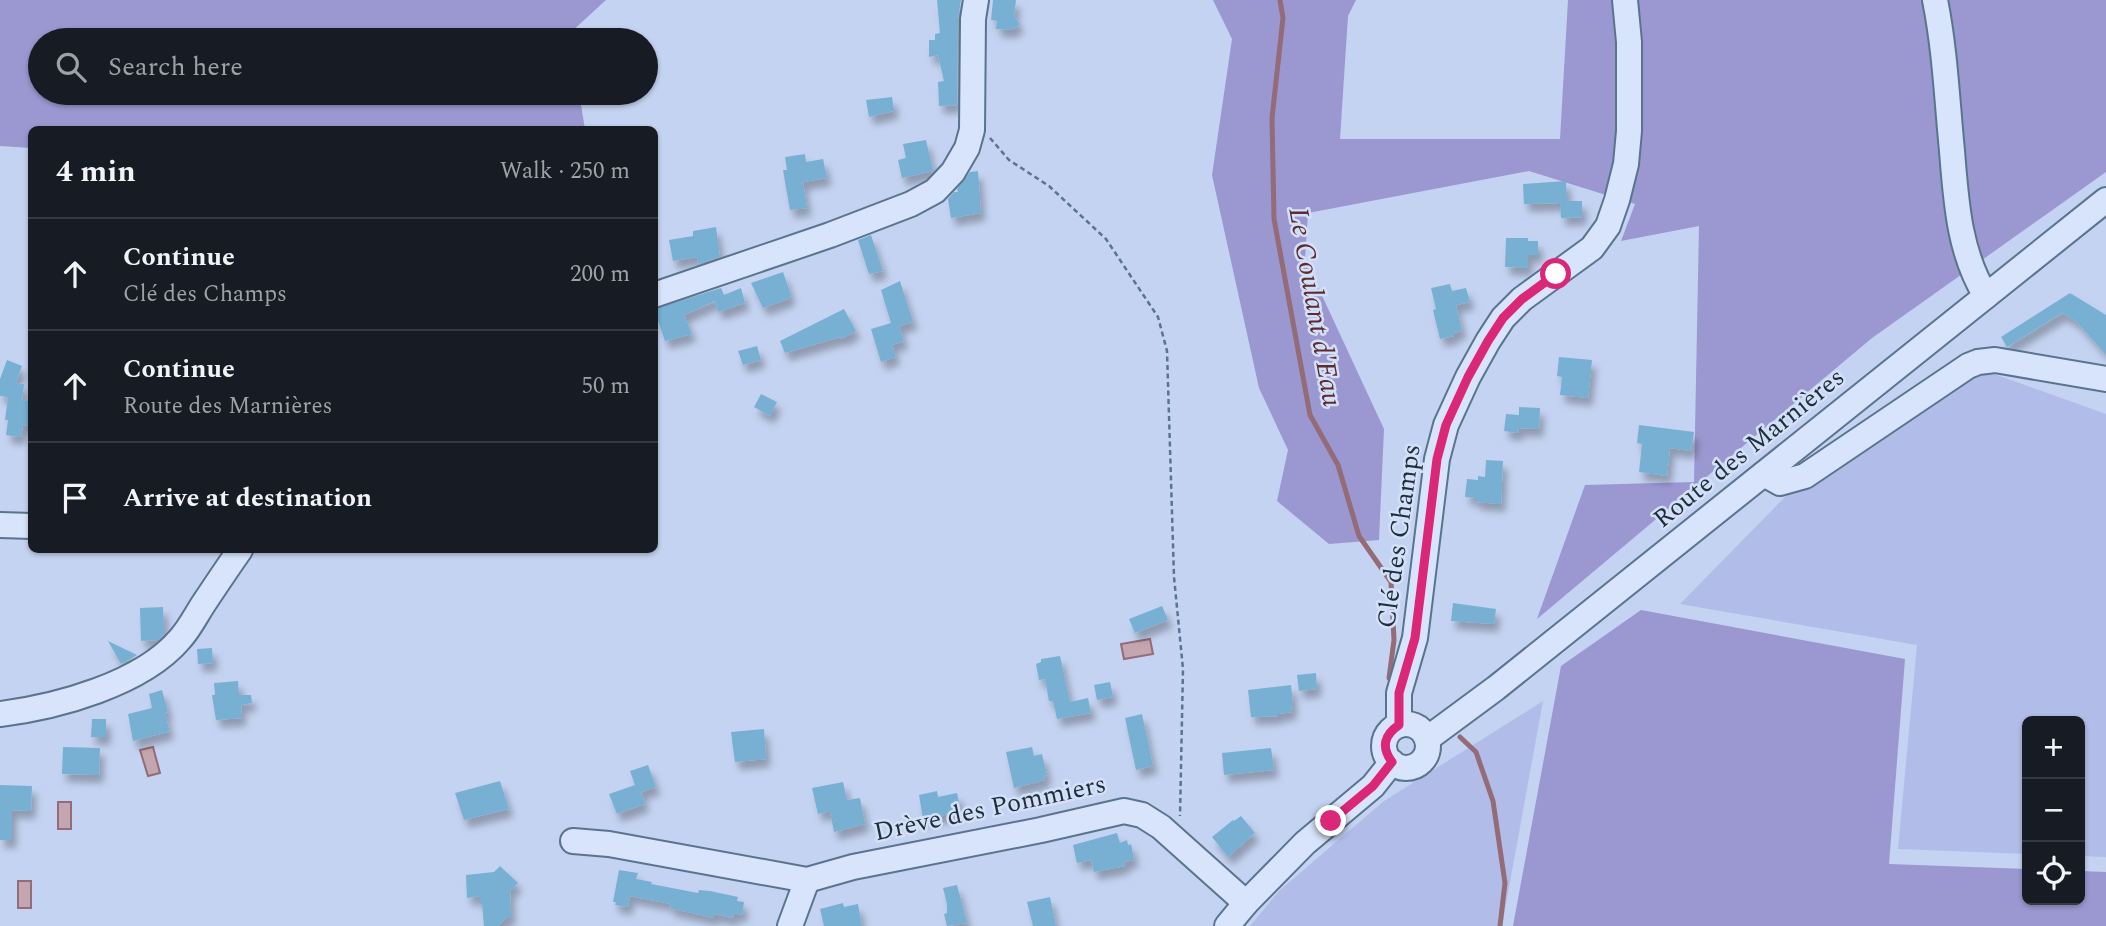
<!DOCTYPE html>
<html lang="en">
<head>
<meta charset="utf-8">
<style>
	:root { --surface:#171b24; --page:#242831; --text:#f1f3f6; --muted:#9ea1a6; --line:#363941 }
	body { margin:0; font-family:Spectral,serif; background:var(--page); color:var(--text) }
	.controls { position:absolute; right:21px; bottom:21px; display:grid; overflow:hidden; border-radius:10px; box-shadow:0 2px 5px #0004 }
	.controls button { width:63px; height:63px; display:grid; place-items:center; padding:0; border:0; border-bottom:2px solid var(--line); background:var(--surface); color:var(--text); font:35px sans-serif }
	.stop { position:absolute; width:21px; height:21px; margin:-16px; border:5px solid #db2777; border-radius:50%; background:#fff }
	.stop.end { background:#db2777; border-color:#fff; box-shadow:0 2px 7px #0008 }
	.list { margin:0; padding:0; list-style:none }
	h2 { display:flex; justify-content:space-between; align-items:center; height:91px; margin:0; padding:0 28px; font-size:30px }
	h2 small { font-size:23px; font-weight:400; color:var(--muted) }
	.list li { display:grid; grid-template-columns:46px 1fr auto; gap:21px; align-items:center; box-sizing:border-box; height:112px; padding:0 28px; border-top:2px solid var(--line) }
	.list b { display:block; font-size:26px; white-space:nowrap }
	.list p { margin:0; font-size:23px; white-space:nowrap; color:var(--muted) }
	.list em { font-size:23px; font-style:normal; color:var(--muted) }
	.icon { flex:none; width:38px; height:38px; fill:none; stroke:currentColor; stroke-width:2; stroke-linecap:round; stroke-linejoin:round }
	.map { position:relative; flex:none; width:2106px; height:926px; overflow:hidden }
	.search { position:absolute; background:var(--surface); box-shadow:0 2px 5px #0004; left:28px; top:28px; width:630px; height:77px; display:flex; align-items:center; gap:18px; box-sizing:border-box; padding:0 24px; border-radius:38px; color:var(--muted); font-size:26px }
	.panel { position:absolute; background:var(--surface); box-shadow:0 2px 5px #0004; left:28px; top:126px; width:630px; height:427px; border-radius:10px }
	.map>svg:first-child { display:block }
</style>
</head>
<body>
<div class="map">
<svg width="2106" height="926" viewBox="0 0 2106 926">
	<defs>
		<filter id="shadow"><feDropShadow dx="4.5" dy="8" stdDeviation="3.5" flood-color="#0004"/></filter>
	</defs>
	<rect width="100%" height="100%" fill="#c4d3f1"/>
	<g fill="#b1bce8">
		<path d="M1983,370L2106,414V857L2080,856V721H2027V854L1898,849L1917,645L1680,604L1785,497Z"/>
		<path d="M1543,701L1502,926H1250L1279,891L1384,801Z"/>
	</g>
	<g fill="#9b97d1">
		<path d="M0,0H606L570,33L571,40H40V93H579L585,129L32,130L31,148L0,146Z"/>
		<path d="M1213,0H1356L1348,16L1340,139H1560L1568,0H2106V172L1872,338L1537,619L1585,485L1694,482L1699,226L1621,241L1635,204L1529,171L1308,213L1305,259L1384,429L1379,540L1329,544L1277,501L1288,450L1259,388L1212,175L1232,39Z"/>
		<path d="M1641,610L1905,659L1889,864L2027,869V900H2080V871L2106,872V926H1513L1561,666Z"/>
	</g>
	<g fill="#c4a6b0" stroke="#936c77" stroke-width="2">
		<path d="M1150,639L1153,654L1124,659L1121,644Z"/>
		<path d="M153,747L160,773L148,776L140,750Z"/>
		<rect x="58" y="802" width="13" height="27"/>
		<rect x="18" y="881" width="13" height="27"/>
	</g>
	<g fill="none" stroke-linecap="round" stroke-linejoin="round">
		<g stroke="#936c77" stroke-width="5">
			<path d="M1280,0L1283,18L1272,118L1274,219L1310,415L1338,465L1359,536L1391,582L1394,640L1389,678L1395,685"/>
			<path d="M1460,737L1476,752L1493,801L1505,883L1500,926"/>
		</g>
	</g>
	<g fill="#77b0d2" filter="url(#shadow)">
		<path d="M937,0H961L958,19L957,105L939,106L938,82L944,81L938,55L929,57V40H935V34L940,33Z"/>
		<path d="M993,0H1016L1014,16L1020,24L1012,30L996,29L997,21L991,20Z"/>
		<path d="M892,97L894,111L869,117L866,100Z"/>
		<path d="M926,140L933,171L902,178L898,160L906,158L903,144Z"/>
		<path d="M805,154L806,162L823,159L827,178L803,182L807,208L790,210L783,170H787L785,157Z"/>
		<path d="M978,171L981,213L951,218L948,199L954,192H958L957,189L970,172Z"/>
		<path d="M1566,181L1567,201H1582V217L1561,218L1560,203L1524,204L1523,184Z"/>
		<path d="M716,227L720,257L698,264L697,257L673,261L669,240L693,236V231Z"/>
		<path d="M871,235L883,271L869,274L858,240Z"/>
		<path d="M1506,238H1528V241H1538V255H1528V268L1505,267Z"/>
		<path d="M783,272L791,295L788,299L763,308L751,283Z"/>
		<path d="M900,281L913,322L899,326L904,341L892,345L896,357L881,362L871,329L891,323L881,290Z"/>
		<path d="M1450,284L1452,291L1466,288L1470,302L1456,305L1462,331L1454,333V336L1440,339L1433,310L1436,309L1431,288Z"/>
		<path d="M721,288L724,295L741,288L745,303L718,312L715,301L684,315L692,334L665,341L654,309Z"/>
		<path d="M2070,293L2106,315V355L2077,322L2062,313L2007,347L2001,337Z"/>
		<path d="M844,309L856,331L841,339L840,337L785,353L780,341Z"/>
		<path d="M757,346L761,360L743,365L738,351Z"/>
		<path d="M1559,357L1592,360L1588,398L1560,395L1562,377L1557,376Z"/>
		<path d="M7,360L22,366L16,383L24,384L22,400L32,401V426L23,425L21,437L6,435L8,420H5L8,397L0,396V379Z"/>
		<path d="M761,394L777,402L770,416L754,407Z"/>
		<path d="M1519,407L1540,408L1539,429L1519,428L1518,433L1504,431L1506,414L1519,415Z"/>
		<path d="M1639,425L1694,432L1691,451L1670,448L1667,476L1639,472L1642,444L1637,443Z"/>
		<path d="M1486,460L1503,461L1501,504L1476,502V498L1465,497L1467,479L1478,480V476L1485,477Z"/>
		<path d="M1453,603L1496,609L1494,624L1451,621Z"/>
		<path d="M1162,606L1168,620L1135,633L1129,619Z"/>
		<path d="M163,607L164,634L157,640L141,641L140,608Z"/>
		<path d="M108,641L137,655L121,664Z"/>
		<path d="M212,648L213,663L198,664L197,649Z"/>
		<path d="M1060,656L1070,702L1088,698L1091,713L1057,719L1053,701H1049L1045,679L1039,680L1036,664L1041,662V659Z"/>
		<path d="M1316,673L1317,689L1299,691L1297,675Z"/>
		<path d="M238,681L239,695H251L252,703L241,705L242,718L216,720L212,695H215L214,683Z"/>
		<path d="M1110,682L1113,697L1097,700L1094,685Z"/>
		<path d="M1291,685L1293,706L1291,707L1292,712L1278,714V716L1251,717L1248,690Z"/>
		<path d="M162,690L168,712L165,713L169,729L168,732L133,741L128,714L152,708L149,694Z"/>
		<path d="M1142,714L1153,766L1136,770L1125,718Z"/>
		<path d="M92,719H106V737H91Z"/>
		<path d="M764,729L766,759L735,762L731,732Z"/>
		<path d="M63,747L100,748L99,775L62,774Z"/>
		<path d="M1032,747L1034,756L1042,754L1047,775L1044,776L1045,780L1014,788L1006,752Z"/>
		<path d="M1271,748L1274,770L1224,775L1222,753Z"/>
		<path d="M648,765L656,787L641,792L645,804L617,814L609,794L635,785L630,771Z"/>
		<path d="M500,781L509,809L464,820L455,793Z"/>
		<path d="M843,782L847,800L860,798L865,824L834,832L830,811L818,814L812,788Z"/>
		<path d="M0,785L32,786L31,811L12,810V840H0Z"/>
		<path d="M937,791L938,797L957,793L961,812L923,819L919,795Z"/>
		<path d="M1241,816L1255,833L1228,857L1212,837L1233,820L1234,821Z"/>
		<path d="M1117,833L1120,843L1127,840L1128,845L1131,844L1134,860L1124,862L1125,866L1094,872L1091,860L1077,863L1073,845Z"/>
		<path d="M500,866L518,883L510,891L511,918H506L498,926H484L482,903H479V896L467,898L466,875L494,872Z"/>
		<path d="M619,870L638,873L636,879L652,882L651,884L698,893L699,890L710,891L738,897L737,901L744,902L742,915L734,913L733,918L714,914V918L669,908L671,904L630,896L628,907L615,905L616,902H613Z"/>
		<path d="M957,885L967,923L947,926L944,914L947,913V904L943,888Z"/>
		<path d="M1050,897L1056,926H1033L1027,902Z"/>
		<path d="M843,903L844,907L858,904L862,926H824L820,909Z"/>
	</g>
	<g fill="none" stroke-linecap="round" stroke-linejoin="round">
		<g stroke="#59748e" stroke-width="28">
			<g id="minor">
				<path d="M1935,0C1945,50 1947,100 1952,151C1956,201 1959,253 1986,296"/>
				<path d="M654,295L830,235L911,204L935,191L953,172L967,148L972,130L973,19L976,0"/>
				<path d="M1764,474L1780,483L1805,476L1968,366L1978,362L1995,360L2106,379"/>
				<path d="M0,525L32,526"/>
				<path d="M0,714C57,707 142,684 180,639C190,628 196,615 204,603C216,585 228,567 240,550"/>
				<circle cx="1406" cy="746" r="22"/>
				<path d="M1399,725V693L1415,638L1437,459L1446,425L1468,377L1488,341L1503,318L1522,299L1592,248L1608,226L1617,200L1626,164L1629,131V42L1625,0"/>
				<path d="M1427,739L1496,688L2106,200"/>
				<path d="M573,841L609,844L807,880L853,867L1041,830L1124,811L1142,815L1161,827L1246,903"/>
				<path d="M790,926L807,880"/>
				<path d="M1227,926L1246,903L1305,843L1373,786L1392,762"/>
			</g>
		</g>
		<path stroke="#59748e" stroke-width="2.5" stroke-dasharray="5 3.5" stroke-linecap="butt" d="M990,138L1009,160L1049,186L1106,239L1158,317L1167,351L1174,577L1183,669L1180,816"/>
		<use href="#minor" stroke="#d8e4fb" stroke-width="24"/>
	</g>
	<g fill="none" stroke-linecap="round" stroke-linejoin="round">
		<path stroke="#db2777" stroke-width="9" d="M1331,821L1373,786L1392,762C1381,747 1384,735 1399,725V693L1415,638L1437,459L1446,425L1468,377L1488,341L1503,318L1522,299L1556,274"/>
	</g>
	<g text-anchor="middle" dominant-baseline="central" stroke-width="5" stroke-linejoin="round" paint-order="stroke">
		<g font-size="26" fill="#1e2f3c" stroke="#d4e0f8">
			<text transform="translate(1749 448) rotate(-39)">Route des Marnières</text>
			<text transform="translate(1399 536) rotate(-82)">Clé des Champs</text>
			<text transform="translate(990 808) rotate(-12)">Drève des Pommiers</text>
		</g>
		<g font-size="28" font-style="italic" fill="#5d2c31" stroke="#d4e0f8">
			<text transform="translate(1315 307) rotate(80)">Le Coulant d'Eau</text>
		</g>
	</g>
</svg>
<div class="controls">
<button>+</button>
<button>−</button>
<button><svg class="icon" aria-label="locate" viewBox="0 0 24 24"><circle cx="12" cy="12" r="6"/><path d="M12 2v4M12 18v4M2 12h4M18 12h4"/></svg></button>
</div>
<div class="stop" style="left:1556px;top:274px"></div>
<div class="stop end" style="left:1331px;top:821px"></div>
<div class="search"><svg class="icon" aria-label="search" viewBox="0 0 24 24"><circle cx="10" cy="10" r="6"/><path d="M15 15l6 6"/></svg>Search here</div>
<section class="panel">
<h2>4 min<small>Walk · 250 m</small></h2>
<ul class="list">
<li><svg class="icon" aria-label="ahead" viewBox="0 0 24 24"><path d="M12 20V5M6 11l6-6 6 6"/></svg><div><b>Continue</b><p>Clé des Champs</p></div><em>200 m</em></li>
<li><svg class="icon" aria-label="ahead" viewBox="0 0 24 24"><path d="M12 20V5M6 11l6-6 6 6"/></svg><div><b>Continue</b><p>Route des Marnières</p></div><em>50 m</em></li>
<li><svg class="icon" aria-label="arrive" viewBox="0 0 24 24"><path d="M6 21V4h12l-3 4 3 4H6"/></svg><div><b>Arrive at destination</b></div></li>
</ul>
</section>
</div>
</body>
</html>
